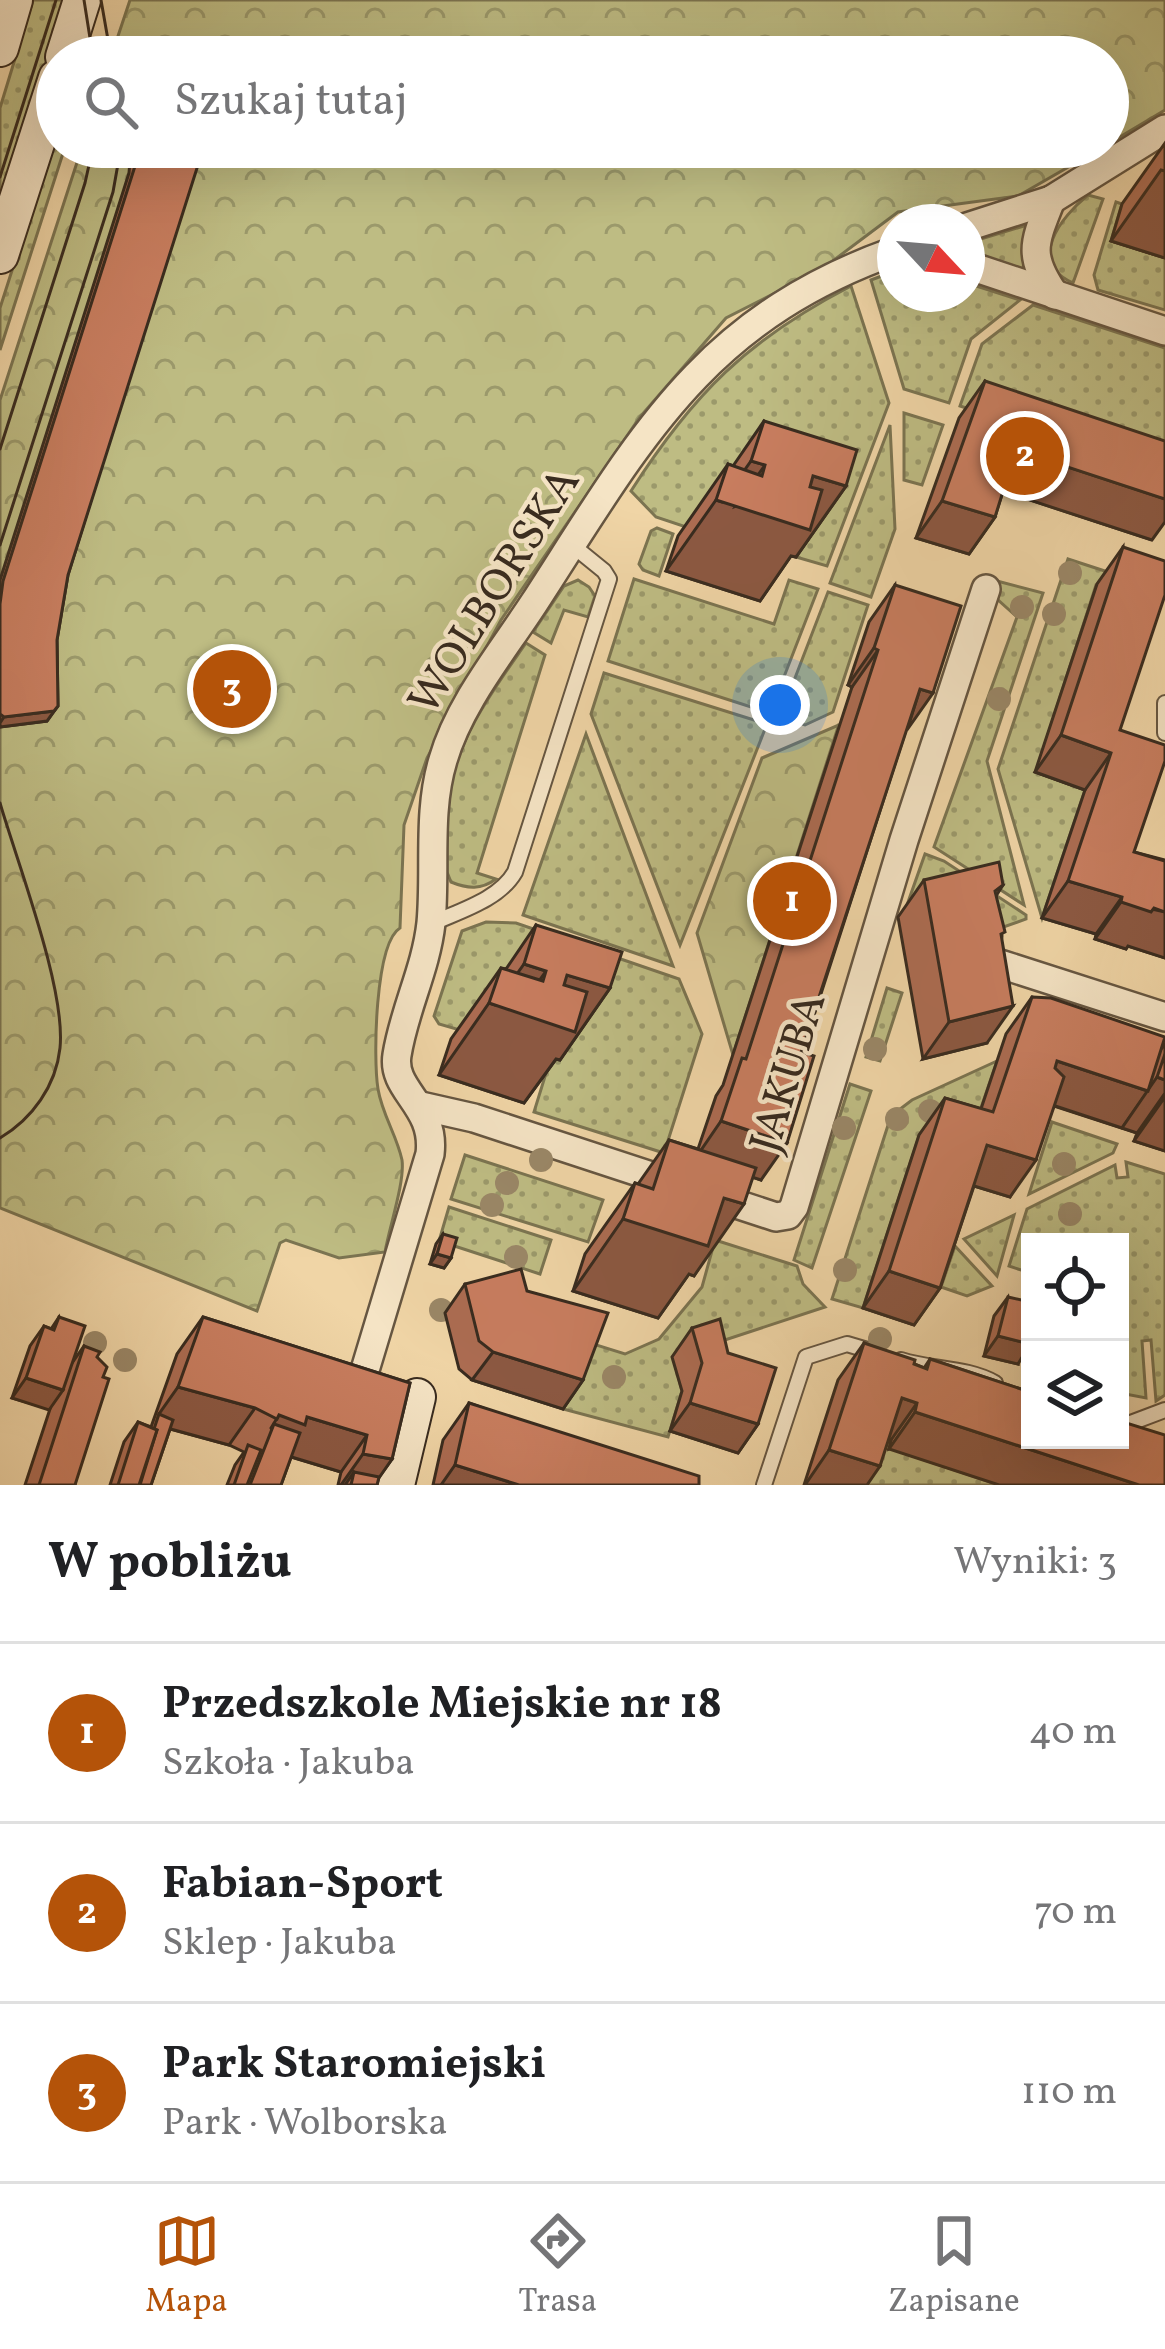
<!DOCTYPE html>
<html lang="pl">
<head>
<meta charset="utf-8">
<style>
	:root { --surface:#fff; --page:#f6f6f6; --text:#202124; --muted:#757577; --line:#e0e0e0; --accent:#b45309 }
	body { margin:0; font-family:Vollkorn,serif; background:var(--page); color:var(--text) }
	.controls { position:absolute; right:36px; bottom:36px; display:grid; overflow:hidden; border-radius:0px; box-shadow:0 12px 48px #0002 }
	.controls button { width:108px; height:108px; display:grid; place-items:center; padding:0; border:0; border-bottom:3px solid var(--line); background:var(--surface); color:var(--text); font:60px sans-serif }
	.compass { position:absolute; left:877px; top:204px; width:108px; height:108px; border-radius:50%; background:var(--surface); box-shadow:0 12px 48px #0002; rotate:116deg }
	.you { position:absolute; left:780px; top:705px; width:42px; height:42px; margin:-30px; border:9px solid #fff; border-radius:50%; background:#1a73e8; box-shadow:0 0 0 18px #1a73e833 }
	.badge { display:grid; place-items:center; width:78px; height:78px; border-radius:50%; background:var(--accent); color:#fff; font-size:39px; font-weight:700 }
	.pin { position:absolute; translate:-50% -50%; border:6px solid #fff; box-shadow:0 3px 12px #0006 }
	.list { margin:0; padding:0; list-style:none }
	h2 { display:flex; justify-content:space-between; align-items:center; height:156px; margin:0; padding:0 48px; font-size:51px }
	h2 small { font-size:39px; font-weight:400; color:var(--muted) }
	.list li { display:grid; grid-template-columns:78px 1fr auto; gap:36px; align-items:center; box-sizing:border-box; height:180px; padding:0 48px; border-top:3px solid var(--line) }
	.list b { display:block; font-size:45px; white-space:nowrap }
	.list p { margin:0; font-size:39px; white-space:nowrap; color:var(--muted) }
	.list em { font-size:39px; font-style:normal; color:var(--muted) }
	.icon { flex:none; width:66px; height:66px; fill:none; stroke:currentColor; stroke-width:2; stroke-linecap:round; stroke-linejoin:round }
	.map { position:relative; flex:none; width:1165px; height:1485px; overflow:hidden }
	.search { position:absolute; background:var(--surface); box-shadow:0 12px 48px #0002; left:36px; right:36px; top:36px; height:132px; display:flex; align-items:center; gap:30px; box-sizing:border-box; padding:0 42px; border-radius:66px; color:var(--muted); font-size:45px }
	.sheet { height:696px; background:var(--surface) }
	nav { display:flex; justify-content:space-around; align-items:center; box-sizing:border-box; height:168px; border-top:3px solid var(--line); background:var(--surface); font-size:33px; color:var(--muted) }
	nav a { display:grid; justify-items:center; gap:6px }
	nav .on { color:var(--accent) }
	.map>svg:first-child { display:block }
</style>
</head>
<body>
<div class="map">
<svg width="1165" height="1485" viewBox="0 0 1165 1485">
	<defs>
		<pattern id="grass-dots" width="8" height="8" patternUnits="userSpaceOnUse" patternTransform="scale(3)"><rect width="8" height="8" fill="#bebc83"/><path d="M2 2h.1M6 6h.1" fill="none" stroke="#9b996b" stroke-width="1.8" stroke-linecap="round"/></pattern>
		<pattern id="park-crowns" width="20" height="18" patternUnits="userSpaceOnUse" patternTransform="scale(3)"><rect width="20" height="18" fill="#bebc83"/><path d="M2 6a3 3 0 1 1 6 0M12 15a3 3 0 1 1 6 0" fill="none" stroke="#9b996b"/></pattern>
	</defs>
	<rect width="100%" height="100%" fill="#f0d5a6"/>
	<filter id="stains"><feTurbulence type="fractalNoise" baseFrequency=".00167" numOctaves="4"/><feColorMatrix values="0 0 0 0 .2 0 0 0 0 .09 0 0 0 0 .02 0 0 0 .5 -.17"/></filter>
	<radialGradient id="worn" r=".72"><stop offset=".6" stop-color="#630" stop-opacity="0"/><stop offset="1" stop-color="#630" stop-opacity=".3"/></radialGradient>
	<g fill="url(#grass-dots)" stroke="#7b7451" stroke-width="3">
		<path d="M33,0H67L0,204V108Z"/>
		<path d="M57,130V147H65L0,350V308Z"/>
		<path d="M1088,195L1103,199L1073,283C1025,262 1062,216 1088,195Z"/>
		<path d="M1116,202L1122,204L1111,241L1165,258V310L1098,290L1094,275Z"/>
		<path d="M1027,225L1023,270L972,256L974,241Z"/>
		<path d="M895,271V294H967V283L1020,300L971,339L949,403L904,389L871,280Z"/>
		<path d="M851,286L889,403L827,566L796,557L807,523L701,532L656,517L631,491C693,394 747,340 851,286Z"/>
		<path d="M1033,305L1165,348V472L960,406L982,344Z"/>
		<path d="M904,413L943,425L922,485L904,480Z"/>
		<path d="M890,425L895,529L871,597L830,583Z"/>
		<path d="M657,528L673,534L659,576L643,570L639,564L651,531Z"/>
		<path d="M1068,559L1154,587L1096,585L1036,772L1085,790L1042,918L998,769Z"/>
		<path d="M634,579L774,624L789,580L818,589L770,713L608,661Z"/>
		<path d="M578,580L589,587L595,596L588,617L564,610L551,643L533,632L564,586Z"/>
		<path d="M997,581L1043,593L987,761L1024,905L934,847L1017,617L996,598Z"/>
		<path d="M828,592L868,605L833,712L805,725L780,717Z"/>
		<path d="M526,643L545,655L477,873L496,879C481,890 468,889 451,882L447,872C447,847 446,821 449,796C456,739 494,689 526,643Z"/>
		<path d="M604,673L767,724L680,945L591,714Z"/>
		<path d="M586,734L673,966L523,915Z"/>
		<path d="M925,854L944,861L1026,915V919L981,935L907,905Z"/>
		<path d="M486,922L516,923L679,979L702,1034L664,1153L534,1112L551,1057L560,1059L439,1024L434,1016L462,931Z"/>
		<path d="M887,988L902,993L880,1061L866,1057Z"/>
		<path d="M997,1061L967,1149L919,1136L863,1308L832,1299L891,1116L912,1100Z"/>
		<path d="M850,1084L871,1091L812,1268L794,1260Z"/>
		<path d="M1052,1122L1117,1144L1113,1153L1029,1194Z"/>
		<path d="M465,1155L603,1200L588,1242L451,1199Z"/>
		<path d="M1126,1162L1165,1174V1395L1156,1401L1151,1340L1142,1341L1146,1398L1120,1393V1242H1030V1273L1009,1266L1027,1209L1115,1165L1117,1178L1128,1177Z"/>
		<path d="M449,1207L551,1240L540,1274L439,1241Z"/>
		<path d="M1014,1215L997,1276L964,1239Z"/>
		<path d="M715,1240L797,1266L803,1284L825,1307L673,1357L682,1391L668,1437L563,1409L587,1342L625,1354L659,1339L702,1287Z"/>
		<path d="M955,1246L992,1286L967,1296L941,1287Z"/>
		<path d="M876,1435L891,1440L889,1448L999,1485H865Z"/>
	</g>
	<g fill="url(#park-crowns)" stroke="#7b7451" stroke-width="3">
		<path d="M130,0H1165V110L1108,144V57H111Z"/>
		<path d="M82,147H1103L1018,196L898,212L822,269L726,318L640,417L501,620L427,758L404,825L400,928C375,943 373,1059 378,1089C382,1114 397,1136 402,1160C405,1182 389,1228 385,1252L339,1258L286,1240L280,1243L257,1311L0,1208V400Z"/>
		<path d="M839,725V724L733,1055L697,933L762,758Z"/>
	</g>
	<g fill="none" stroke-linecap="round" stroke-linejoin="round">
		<g stroke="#665641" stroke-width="18">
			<g id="lane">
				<path d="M1165,703V733"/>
				<path d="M431,924C459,911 499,900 515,872L609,579L604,571L572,545"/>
				<path d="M901,1360C932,1370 967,1367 995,1383"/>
				<path d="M1120,1427L1165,1410"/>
				<path d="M764,1485L806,1357L847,1344L874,1352"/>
			</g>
		</g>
		<g stroke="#665641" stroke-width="32">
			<g id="street">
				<path d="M1051,200C1034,243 1027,255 1055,295"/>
				<path d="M967,227L1051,200L1165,129"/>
				<path d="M967,265L1165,331"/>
				<path d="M997,963L1165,1017"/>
				<path d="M421,1106L474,1118L776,1217L788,1215L794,1207L904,840L986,589"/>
				<path d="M362,1380L430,1154C436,1105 391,1091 397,1055C404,1010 426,969 431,923C436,870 427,812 443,760C459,704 502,652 534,603C639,441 701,320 895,251"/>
			</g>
		</g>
		<g stroke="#382b1f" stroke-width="40">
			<g id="secondary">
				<path d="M0,48L14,0"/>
				<path d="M64,57L82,0"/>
				<path d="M0,255L57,78"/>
				<path d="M396,1485L417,1397"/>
			</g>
		</g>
		<use href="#lane" stroke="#f5e4c5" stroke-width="14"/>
		<use href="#street" stroke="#f5e4c5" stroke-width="27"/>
		<use href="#secondary" stroke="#f5e4c5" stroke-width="36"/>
		<g stroke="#382b1f" stroke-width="3">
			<path d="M84,0L93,57"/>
			<path d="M101,0L111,57"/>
			<path d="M0,177L56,0"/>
			<path d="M0,449L85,183L93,147"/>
			<path d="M0,545L113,192L121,147"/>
			<path d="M0,803C18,865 66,989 60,1048C56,1086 32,1119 0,1138"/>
		</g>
	</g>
	<g fill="#9a8767">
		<circle cx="1070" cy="573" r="12"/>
		<circle cx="1022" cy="607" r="12"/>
		<circle cx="1054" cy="614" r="12"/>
		<circle cx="999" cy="699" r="12"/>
		<circle cx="875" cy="1049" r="12"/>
		<circle cx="930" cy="1111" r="12"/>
		<circle cx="897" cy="1119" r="12"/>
		<circle cx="844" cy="1128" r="12"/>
		<circle cx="541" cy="1160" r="12"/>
		<circle cx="1064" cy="1164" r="12"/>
		<circle cx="507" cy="1183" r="12"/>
		<circle cx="492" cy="1205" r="12"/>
		<circle cx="1070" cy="1214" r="12"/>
		<circle cx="516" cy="1257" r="12"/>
		<circle cx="845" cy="1270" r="12"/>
		<circle cx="441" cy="1310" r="12"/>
		<circle cx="880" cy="1339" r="12"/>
		<circle cx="95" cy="1343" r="12"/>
		<circle cx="125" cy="1360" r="12"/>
		<circle cx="614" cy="1377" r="12"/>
	</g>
	<g fill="#ac6c52" stroke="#382b1f" stroke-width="3">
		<path d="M1165,143V258L1111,241L1122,204Z"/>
		<path d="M131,147H200L68,575L57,640L58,706L47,721L0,727V580L129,173Z"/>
		<path d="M985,381L1152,540L1003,491L995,517L969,554L916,538L959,418Z"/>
		<path d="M764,421L846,486L796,557L791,556L760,601L666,571L678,536L728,464L733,466Z"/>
		<path d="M1123,547L1120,730L1134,852L1165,860V958L1128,946L1126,949L1095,939L1096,934L1042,918L1085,790L1035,772L1097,584Z"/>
		<path d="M895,585L906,730L761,1180L753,1177L694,1276L689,1274L658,1318L573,1291L585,1254L635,1183L638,1184L669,1140L698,1149L716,1096L723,1085L852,687L848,685L869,622Z"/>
		<path d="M924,880L1003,885L996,896L1002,936L987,1043L923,1059L898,917Z"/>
		<path d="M536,925L610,988L560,1060L556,1059L524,1103L439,1075L451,1039L501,968L506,969Z"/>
		<path d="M1032,997L1161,1049L1165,1044V1151L1134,1141L1137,1133L1054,1106L1010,1197L974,1186L940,1288L914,1325L863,1308L919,1135L945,1098L981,1109L1006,1034Z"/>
		<path d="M443,1234L451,1258L444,1268L430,1264L436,1244Z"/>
		<path d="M465,1284L527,1291L583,1380L563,1409L472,1380L459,1369L445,1313Z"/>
		<path d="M1008,1297L1018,1364L984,1356L994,1316Z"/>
		<path d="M59,1317L72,1363L84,1346L97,1357L75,1485H25L50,1409L12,1398L30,1346L44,1326L51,1329Z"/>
		<path d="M203,1317L410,1383L392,1459L379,1477L377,1485H338L341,1472L291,1457L281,1485H227L235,1465L244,1452L229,1445L170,1429L151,1485H110L124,1442L138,1422L151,1427L177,1354Z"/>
		<path d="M692,1328L728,1353L758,1424L738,1453L670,1431L682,1391L672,1357Z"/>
		<path d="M864,1343L924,1368L930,1359L1030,1392L889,1449L891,1440H888L867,1485H804L838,1380Z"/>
		<path d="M469,1403L699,1485H433L443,1440Z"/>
	</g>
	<g fill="#8c5842" stroke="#382b1f" stroke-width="3">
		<path d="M1161,170L1165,171V258L1111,241Z"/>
		<path d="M1016,450L1165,499V522L1152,540L990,487Z"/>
		<path d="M751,461L765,465L736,506L813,476L846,486L796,557L791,556L760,601L666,571L716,500L722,502Z"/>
		<path d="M942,501L995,517L969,554L916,538Z"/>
		<path d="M874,648L878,650L852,687L848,685Z"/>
		<path d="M920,689L933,693L907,730Z"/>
		<path d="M54,711L47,721L0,727V723L4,717Z"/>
		<path d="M1061,735L1111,753L1085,790L1035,772Z"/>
		<path d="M1068,881L1122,897L1096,934L1042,918Z"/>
		<path d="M1121,902L1165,912V958L1128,946L1126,949L1095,939Z"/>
		<path d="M524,964L546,971L517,1012L567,975L610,988L560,1060L556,1059L524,1103L439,1075L489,1003L495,1005Z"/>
		<path d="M1013,1006L987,1043L923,1059L949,1022Z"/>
		<path d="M1057,1061L1148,1091L1122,1128L1031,1098Z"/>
		<path d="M1157,1077L1165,1080V1093L1137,1133L1122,1128Z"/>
		<path d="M1165,1097V1151L1134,1141Z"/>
		<path d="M721,1121L787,1143L761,1180L695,1159Z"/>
		<path d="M987,1145L1036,1160L1010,1197L961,1182Z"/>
		<path d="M724,1198L744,1204L694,1276L689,1274L658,1318L573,1291L623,1219Z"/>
		<path d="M437,1254L451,1258L444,1268L430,1264Z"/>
		<path d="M889,1271L940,1288L914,1325L863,1308Z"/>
		<path d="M998,1336L1030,1344L1018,1364L984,1356Z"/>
		<path d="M493,1352L583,1380L563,1409L472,1380Z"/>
		<path d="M26,1378L63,1390L49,1410L12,1398Z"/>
		<path d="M178,1387L255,1408L229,1445L156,1425L159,1414Z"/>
		<path d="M902,1398L917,1403L891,1440L876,1435Z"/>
		<path d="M690,1403L758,1424L738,1453L670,1431Z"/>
		<path d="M915,1412L1139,1485H999L889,1449Z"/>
		<path d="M279,1415L307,1417L367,1435L341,1472L285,1455L271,1428Z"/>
		<path d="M829,1450L880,1466L867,1485H805Z"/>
		<path d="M363,1454L392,1459L374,1485L354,1472L345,1485H341Z"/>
		<path d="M455,1465L519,1485H441Z"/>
	</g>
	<g fill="#c87d5f" stroke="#382b1f" stroke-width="3">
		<path d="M184,40L190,43L193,57H131Z"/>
		<path d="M137,147H200L198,165L68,575L57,640L58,706L54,711L4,717L0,714V604L3,581L136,163Z"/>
		<path d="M985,381L1165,441V499L1016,450L995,517L942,501Z"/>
		<path d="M764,421L857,450L846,486L813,476L810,487L822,490L810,530L716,500L728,464L762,476L765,465L751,461Z"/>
		<path d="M1123,547L1165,561V595L1120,730L1165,745V761L1134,852L1165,861V912L1154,908L1151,912L1121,902L1122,897L1068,881L1111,753L1061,735Z"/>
		<path d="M895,585L961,606L933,693L920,689L801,1052L814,1056L787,1143L721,1121L742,1058L746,1059L878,650L874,648Z"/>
		<path d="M999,862L1003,885L995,891L1005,932L1001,934L1013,1006L949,1022L924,880Z"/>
		<path d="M536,925L622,952L610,988L567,975L564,985L587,992L575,1032L489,1003L501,968L543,981L546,971L524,964Z"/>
		<path d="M1032,997L1051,998L1165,1037L1148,1091L1057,1061L1055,1068L1064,1077L1036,1160L987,1145L940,1288L889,1271L945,1098L993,1112Z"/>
		<path d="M1165,1054V1080L1157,1077Z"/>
		<path d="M669,1140L756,1168L744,1204L724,1198L708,1246L623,1219L635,1183L653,1189Z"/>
		<path d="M443,1234L457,1238L451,1258L437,1254Z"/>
		<path d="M521,1269L527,1291L608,1313L583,1380L493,1352L479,1341L465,1284Z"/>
		<path d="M1008,1297L1030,1302V1344L998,1336Z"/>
		<path d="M59,1317L85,1326L63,1390L26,1378L44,1326L54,1330Z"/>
		<path d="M203,1317L410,1383L392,1459L363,1454L367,1435L307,1417L305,1425L279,1415L277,1419L255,1408L178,1387Z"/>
		<path d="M720,1319L728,1353L776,1368L758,1424L690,1403L702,1363L692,1328Z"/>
		<path d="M864,1343L915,1360L914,1364L927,1369L930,1359L1030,1392V1440H1120V1421L1165,1435V1485H1139L915,1412L917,1403L902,1398L880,1466L829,1450Z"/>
		<path d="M84,1346L100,1352L97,1357L107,1367L103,1377L109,1379L75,1485H39Z"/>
		<path d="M469,1403L699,1476V1485H519L455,1465Z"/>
		<path d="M159,1414L173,1420L151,1485H140L157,1430L154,1429Z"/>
		<path d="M138,1422L157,1430L139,1485H118Z"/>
		<path d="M274,1424L300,1433L281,1485H250Z"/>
		<path d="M248,1445L261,1450L247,1485H234Z"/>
		<path d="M354,1472L379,1477L377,1485H351Z"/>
	</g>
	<g text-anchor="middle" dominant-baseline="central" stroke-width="9" stroke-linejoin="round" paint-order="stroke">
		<g font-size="45" fill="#382b1f" stroke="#f5e4c5">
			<text transform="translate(496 592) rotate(-58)">WOLBORSKA</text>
			<text transform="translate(790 1073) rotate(-73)">JAKUBA</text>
		</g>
	</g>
	<rect width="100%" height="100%" filter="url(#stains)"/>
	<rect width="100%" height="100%" fill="url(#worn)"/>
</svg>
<div class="controls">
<button><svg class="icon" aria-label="locate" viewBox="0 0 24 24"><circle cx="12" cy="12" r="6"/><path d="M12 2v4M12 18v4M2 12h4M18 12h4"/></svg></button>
<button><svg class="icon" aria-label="layers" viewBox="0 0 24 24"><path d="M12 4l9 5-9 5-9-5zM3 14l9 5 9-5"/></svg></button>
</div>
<svg class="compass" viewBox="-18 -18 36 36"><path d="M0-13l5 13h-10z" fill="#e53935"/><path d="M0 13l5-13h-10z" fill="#757577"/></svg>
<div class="you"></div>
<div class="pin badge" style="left:792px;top:901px">1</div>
<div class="pin badge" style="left:1025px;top:456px">2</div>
<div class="pin badge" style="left:232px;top:689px">3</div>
<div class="search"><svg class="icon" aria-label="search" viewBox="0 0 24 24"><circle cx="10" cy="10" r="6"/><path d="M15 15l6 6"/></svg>Szukaj tutaj</div>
</div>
<section class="sheet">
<h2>W pobliżu<small>Wyniki: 3</small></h2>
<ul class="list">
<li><span class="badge">1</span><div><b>Przedszkole Miejskie nr 18</b><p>Szkoła · Jakuba</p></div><em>40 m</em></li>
<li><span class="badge">2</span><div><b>Fabian-Sport</b><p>Sklep · Jakuba</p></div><em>70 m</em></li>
<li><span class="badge">3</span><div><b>Park Staromiejski</b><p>Park · Wolborska</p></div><em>110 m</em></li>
</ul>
</section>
<nav>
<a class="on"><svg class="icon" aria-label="map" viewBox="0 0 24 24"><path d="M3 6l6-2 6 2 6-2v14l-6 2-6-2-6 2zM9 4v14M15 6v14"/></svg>Mapa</a>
<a><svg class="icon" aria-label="directions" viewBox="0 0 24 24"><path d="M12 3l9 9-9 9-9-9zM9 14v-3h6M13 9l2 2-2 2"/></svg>Trasa</a>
<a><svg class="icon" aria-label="saved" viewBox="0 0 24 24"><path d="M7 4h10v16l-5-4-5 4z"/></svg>Zapisane</a>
</nav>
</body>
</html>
